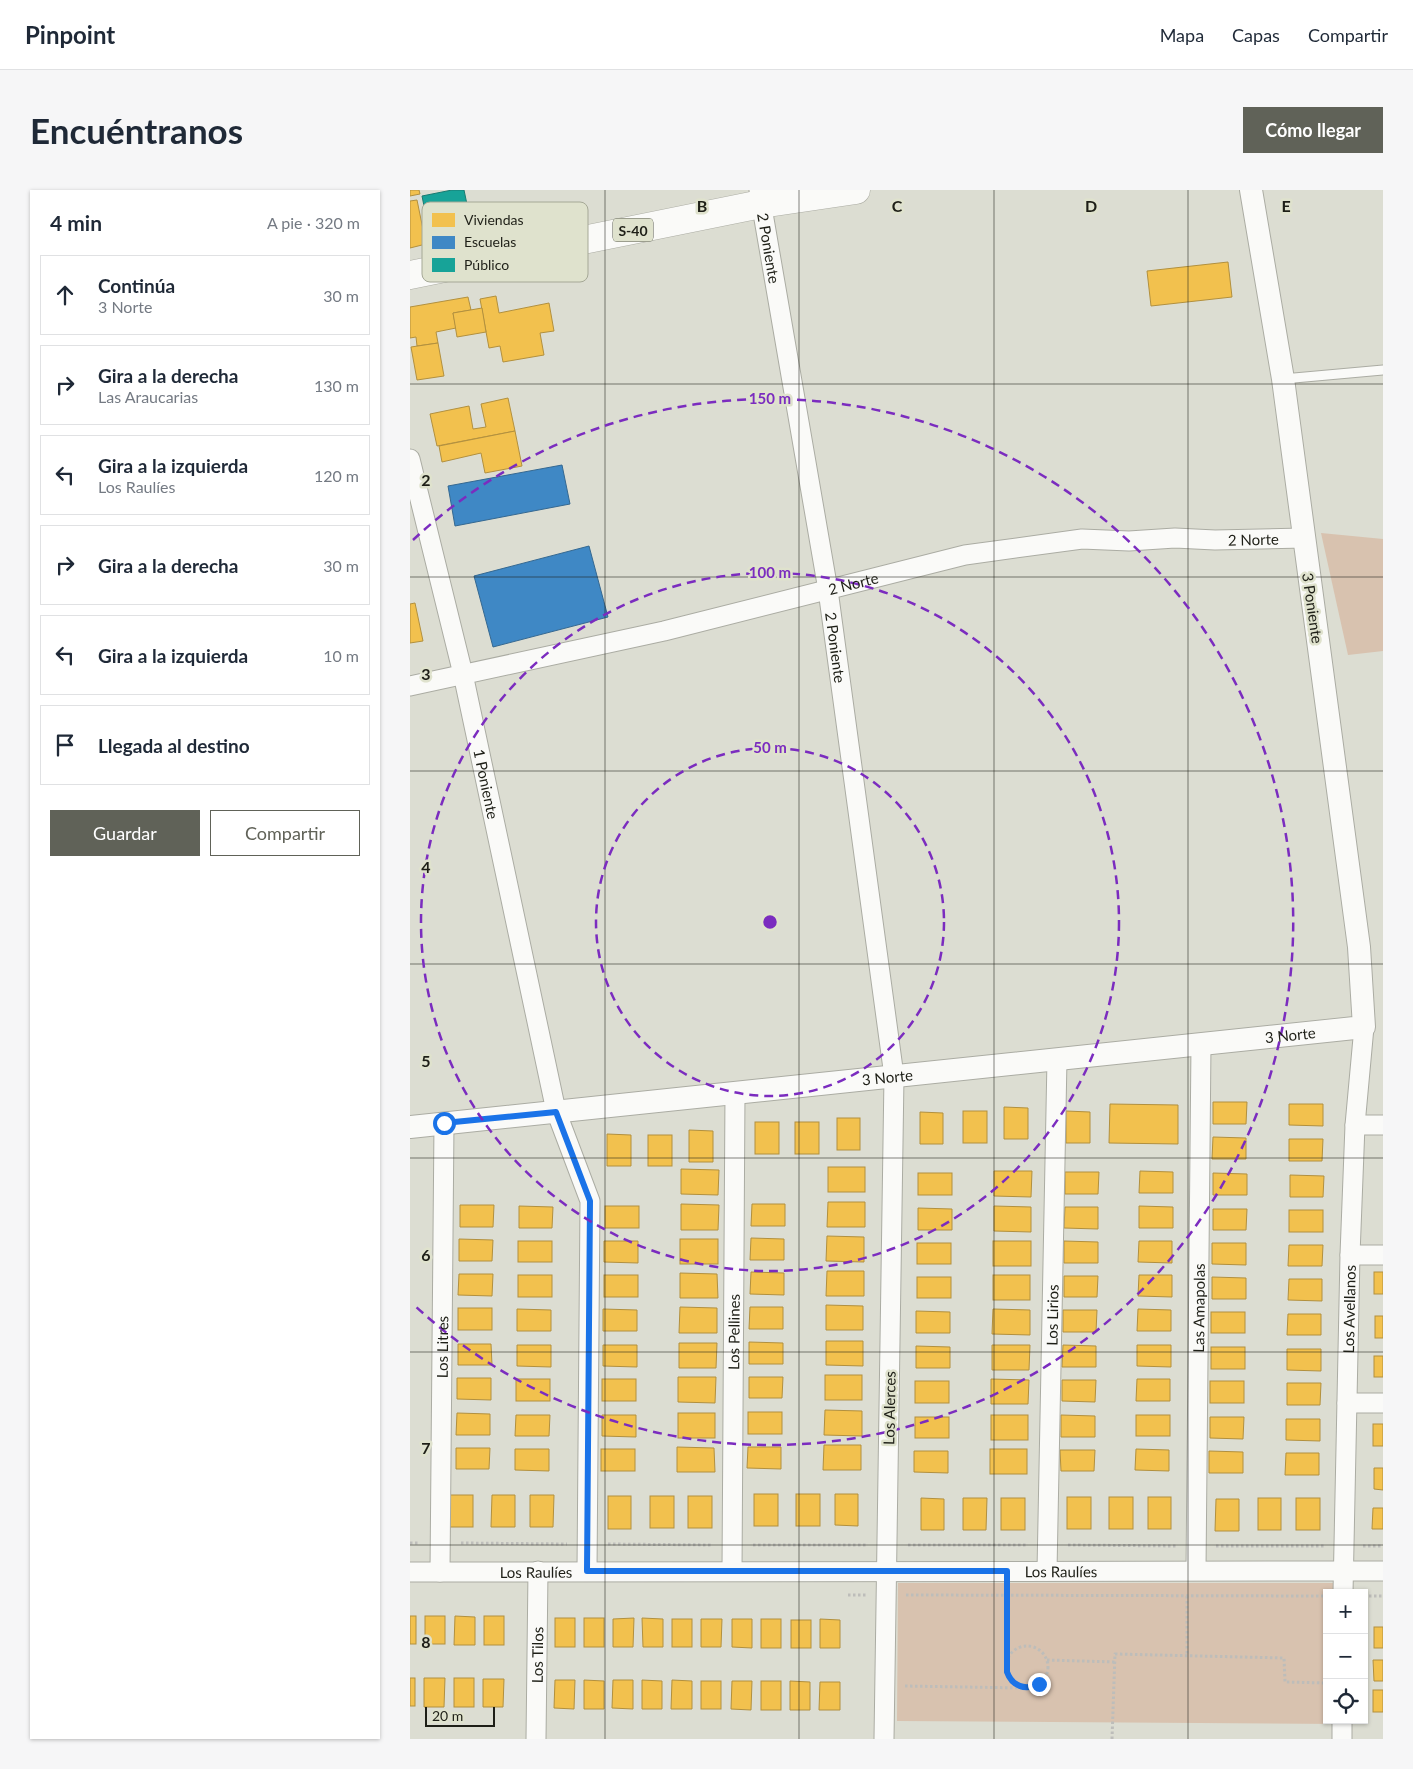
<!DOCTYPE html>
<html lang="es">
<head>
<meta charset="utf-8">
<style>
	:root { --surface:#fff; --page:#f6f6f7; --text:#1f2937; --muted:#747a83; --line:#e0e1e3; --accent:#606258 }
	body { margin:0; font-family:Lato,sans-serif; background:var(--page); color:var(--text) }
	.controls { position:absolute; right:15px; bottom:15px; display:grid; overflow:hidden; border-radius:0px; box-shadow:0 1px 4px #0004 }
	.controls button { width:45px; height:45px; display:grid; place-items:center; padding:0; border:0; border-bottom:1px solid var(--line); background:var(--surface); color:var(--text); font:25px sans-serif }
	.scale { position:absolute; left:15px; bottom:12px; width:70px; box-sizing:border-box; padding-left:5px; border:2px solid #1e1f17; border-top:0; font-size:14px; line-height:18px; white-space:nowrap; color:#1e1f17; -webkit-text-stroke:4px #dfe2cd; paint-order:stroke }
	.stop { position:absolute; width:15px; height:15px; margin:-11px; border:4px solid #1a73e8; border-radius:50%; background:#fff }
	.stop.end { background:#1a73e8; border-color:#fff; box-shadow:0 1px 5px #0008 }
	.list { margin:0; padding:0; list-style:none }
	h2 { display:flex; justify-content:space-between; align-items:center; height:65px; margin:0; padding:0 20px; font-size:21px }
	h2 small { font-size:16px; font-weight:400; color:var(--muted) }
	.list li { display:grid; grid-template-columns:32px 1fr auto; gap:15px; align-items:center; box-sizing:border-box; height:80px; margin:0 10px 10px; padding:0 10px; border:1px solid var(--line); border-radius:0px }
	.list b { display:block; font-size:19px; white-space:nowrap }
	.list p { margin:0; font-size:16px; white-space:nowrap; color:var(--muted) }
	.list em { font-size:16px; font-style:normal; color:var(--muted) }
	.actions { display:flex; gap:10px; padding:15px 20px }
	.actions a { flex:1; padding:11px 0; border:1px solid var(--accent); border-radius:0px; text-align:center; font-size:18px; color:var(--accent) }
	.actions .main { background:var(--accent); color:#fff }
	.icon { flex:none; width:28px; height:28px; fill:none; stroke:currentColor; stroke-width:2; stroke-linecap:round; stroke-linejoin:round }
	.map { position:relative; flex:none; width:973px; height:1549px; overflow:hidden; border-radius:0px }
	header { display:flex; align-items:center; gap:30px; box-sizing:border-box; height:70px; padding:0 25px; background:var(--surface); border-bottom:1px solid var(--line) }
	header strong { font-size:24px }
	nav { display:flex; gap:28px; margin-inline-start:auto; font-size:18px }
	.intro { display:flex; align-items:center; justify-content:space-between; box-sizing:border-box; height:120px; padding:0 30px }
	h1 { margin:0; font-size:35px }
	.button { padding:12px 22px; border-radius:0px; background:var(--accent); color:#fff; font-size:18px; font-weight:700 }
	main { display:flex; gap:30px; padding:0 30px }
	aside { flex:1; background:var(--surface); border-radius:0px; box-shadow:0 1px 4px #0004 }
	.map>svg:first-child { display:block }
</style>
</head>
<body>
<header>
<strong>Pinpoint</strong>
<nav><a>Mapa</a><a>Capas</a><a>Compartir</a></nav>
</header>
<div class="intro"><h1>Encuéntranos</h1><a class="button">Cómo llegar</a></div>
<main>
<aside>
<h2>4 min<small>A pie · 320 m</small></h2>
<ul class="list">
<li><svg class="icon" aria-label="ahead" viewBox="0 0 24 24"><path d="M12 20V5M6 11l6-6 6 6"/></svg><div><b>Continúa</b><p>3 Norte</p></div><em>30 m</em></li>
<li><svg class="icon" aria-label="right" viewBox="0 0 24 24"><path d="M7 20v-9h11M14 6l5 5-5 5"/></svg><div><b>Gira a la derecha</b><p>Las Araucarias</p></div><em>130 m</em></li>
<li><svg class="icon" aria-label="left" viewBox="0 0 24 24"><path d="M17 20v-9H6M10 6l-5 5 5 5"/></svg><div><b>Gira a la izquierda</b><p>Los Raulíes</p></div><em>120 m</em></li>
<li><svg class="icon" aria-label="right" viewBox="0 0 24 24"><path d="M7 20v-9h11M14 6l5 5-5 5"/></svg><div><b>Gira a la derecha</b></div><em>30 m</em></li>
<li><svg class="icon" aria-label="left" viewBox="0 0 24 24"><path d="M17 20v-9H6M10 6l-5 5 5 5"/></svg><div><b>Gira a la izquierda</b></div><em>10 m</em></li>
<li><svg class="icon" aria-label="arrive" viewBox="0 0 24 24"><path d="M6 21V4h12l-3 4 3 4H6"/></svg><div><b>Llegada al destino</b></div></li>
</ul>
<div class="actions"><a class="main">Guardar</a><a>Compartir</a></div>
</aside>
<div class="map">
<svg width="973" height="1549" viewBox="0 0 973 1549">
	<rect width="100%" height="100%" fill="#dcddd2"/>
	<g fill="#d8c2af">
		<path d="M911,343L973,349V461L938,465Z"/>
		<path d="M488,1393H930V1403H917V1530H929V1534L487,1531Z"/>
	</g>
	<g fill="#f2c14e" stroke="#b2903e">
		<path d="M0,0H9L10,4L0,6Z"/>
		<path d="M7,10L16,54L0,58V11Z"/>
		<path d="M818,72L822,107L741,116L737,81Z"/>
		<path d="M86,106L89,123L139,113L144,141L130,143L134,165L93,172L90,156L79,158L70,109Z"/>
		<path d="M58,107L61,120L43,123L46,138L26,142L28,153L7,156L6,147L0,148V117Z"/>
		<path d="M72,118L76,142L47,147L43,123Z"/>
		<path d="M28,153L34,186L7,190L1,157Z"/>
		<path d="M98,208L105,241L27,256L20,224L59,216L63,239L76,237L71,214Z"/>
		<path d="M105,241L112,276L75,283L71,263L32,272L29,256Z"/>
		<path d="M5,413L13,451L0,453V414Z"/>
		<path d="M803,912H837L836,934H803Z"/>
		<path d="M700,914L768,915V954L699,953Z"/>
		<path d="M879,914H913V936L879,935Z"/>
		<path d="M594,917L618,918V949H594Z"/>
		<rect x="553" y="921" width="24" height="32"/>
		<path d="M656,921L680,922V953H656Z"/>
		<path d="M510,922L533,923V954H510Z"/>
		<rect x="427" y="928" width="23" height="32"/>
		<rect x="345" y="932" width="24" height="32"/>
		<rect x="385" y="932" width="24" height="32"/>
		<path d="M279,940L303,941V972H279Z"/>
		<path d="M197,944L221,945V976H197Z"/>
		<rect x="238" y="945" width="24" height="31"/>
		<path d="M803,947L836,948V969H802Z"/>
		<path d="M879,949H913L912,971H879Z"/>
		<rect x="418" y="977" width="37" height="25"/>
		<path d="M271,979L309,980L308,1005L271,1004Z"/>
		<path d="M584,981H622L621,1007L584,1006Z"/>
		<path d="M730,981L763,982V1003H729Z"/>
		<path d="M655,982H689L688,1004H655Z"/>
		<rect x="508" y="983" width="34" height="22"/>
		<path d="M803,983L837,984V1005H803Z"/>
		<path d="M880,985L914,986L913,1007H880Z"/>
		<path d="M418,1012H455V1037H417Z"/>
		<path d="M271,1014L309,1015L308,1040H271Z"/>
		<path d="M342,1014H375V1036H341Z"/>
		<path d="M50,1015H84L83,1037H50Z"/>
		<path d="M109,1016L143,1017L142,1038H109Z"/>
		<rect x="195" y="1016" width="34" height="22"/>
		<path d="M584,1016L621,1017V1042L584,1041Z"/>
		<path d="M729,1016L763,1017V1038H729Z"/>
		<path d="M655,1017H688V1039L654,1038Z"/>
		<path d="M508,1018L542,1019V1040H508Z"/>
		<path d="M803,1019H837L836,1040H803Z"/>
		<rect x="879" y="1020" width="34" height="22"/>
		<path d="M417,1046L454,1047V1072L416,1071Z"/>
		<path d="M341,1048L374,1049V1070H340Z"/>
		<path d="M49,1049L83,1050L82,1071H49Z"/>
		<rect x="270" y="1049" width="38" height="25"/>
		<rect x="108" y="1051" width="34" height="21"/>
		<path d="M194,1051H228V1073L194,1072Z"/>
		<rect x="583" y="1051" width="38" height="25"/>
		<path d="M654,1051L688,1052V1073H654Z"/>
		<path d="M729,1051H762V1073L728,1072Z"/>
		<rect x="507" y="1053" width="34" height="21"/>
		<path d="M802,1053H836V1075L802,1074Z"/>
		<path d="M879,1055H913L912,1076H878Z"/>
		<path d="M417,1081H454V1106H416Z"/>
		<path d="M341,1082L374,1083V1105L340,1104Z"/>
		<rect x="964" y="1082" width="9" height="22"/>
		<path d="M270,1083L307,1084L308,1108H270Z"/>
		<path d="M49,1084H83L82,1106L48,1105Z"/>
		<rect x="108" y="1085" width="34" height="22"/>
		<rect x="194" y="1085" width="34" height="22"/>
		<rect x="583" y="1085" width="37" height="25"/>
		<path d="M729,1085H762V1107L728,1106Z"/>
		<path d="M654,1086H688L687,1107H654Z"/>
		<rect x="507" y="1087" width="34" height="21"/>
		<path d="M802,1087L836,1088V1109H802Z"/>
		<path d="M879,1089H912V1111L878,1110Z"/>
		<path d="M416,1115L453,1116V1140H416Z"/>
		<path d="M270,1117L307,1118V1143H269Z"/>
		<path d="M340,1117H373V1139H339Z"/>
		<rect x="48" y="1118" width="34" height="22"/>
		<path d="M107,1119L141,1120V1141H107Z"/>
		<path d="M193,1119L227,1120V1141H193Z"/>
		<path d="M583,1119L620,1120V1145L582,1144Z"/>
		<path d="M728,1119L761,1120V1141H727Z"/>
		<path d="M653,1120H687L686,1142H653Z"/>
		<path d="M506,1121L540,1122V1143H506Z"/>
		<rect x="801" y="1122" width="34" height="21"/>
		<path d="M878,1124H911V1145H877Z"/>
		<rect x="965" y="1126" width="8" height="22"/>
		<path d="M416,1151H453V1176L416,1175Z"/>
		<path d="M339,1152L373,1153V1174H339Z"/>
		<path d="M269,1153H307L306,1178H269Z"/>
		<path d="M48,1154H81L82,1175H48Z"/>
		<path d="M107,1155H141V1177L107,1176Z"/>
		<path d="M193,1155H227V1177L193,1176Z"/>
		<path d="M582,1155H620L619,1180H582Z"/>
		<path d="M653,1155L686,1156V1177H652Z"/>
		<path d="M727,1155H761V1177L727,1176Z"/>
		<path d="M506,1156L540,1157V1178H506Z"/>
		<rect x="801" y="1157" width="34" height="22"/>
		<path d="M877,1159H911V1181L877,1180Z"/>
		<rect x="964" y="1166" width="9" height="21"/>
		<rect x="415" y="1185" width="37" height="25"/>
		<path d="M268,1187H306L305,1213L268,1212Z"/>
		<path d="M339,1187H373L372,1208H339Z"/>
		<path d="M47,1188H81V1210L47,1209Z"/>
		<rect x="106" y="1189" width="34" height="22"/>
		<rect x="192" y="1189" width="34" height="22"/>
		<path d="M581,1189L619,1190L618,1214H581Z"/>
		<path d="M727,1189H760V1211H726Z"/>
		<path d="M652,1190H686L685,1212L652,1211Z"/>
		<rect x="505" y="1191" width="34" height="22"/>
		<rect x="800" y="1191" width="34" height="22"/>
		<path d="M877,1193H911L910,1215H877Z"/>
		<path d="M415,1220L452,1221V1246L414,1245Z"/>
		<rect x="338" y="1222" width="34" height="22"/>
		<path d="M47,1223L80,1224V1245H46Z"/>
		<rect x="268" y="1223" width="37" height="25"/>
		<path d="M106,1225H140L139,1246H105Z"/>
		<path d="M192,1225H226V1247L192,1246Z"/>
		<rect x="581" y="1225" width="37" height="25"/>
		<path d="M651,1225L685,1226V1247H651Z"/>
		<rect x="726" y="1225" width="34" height="21"/>
		<rect x="505" y="1227" width="34" height="21"/>
		<path d="M800,1227H834L833,1249L800,1248Z"/>
		<path d="M876,1229H910V1251L876,1250Z"/>
		<rect x="963" y="1234" width="10" height="22"/>
		<path d="M414,1255H451V1280H413Z"/>
		<path d="M267,1257L304,1258L305,1282H267Z"/>
		<path d="M338,1257H371V1279L337,1278Z"/>
		<path d="M46,1258H80L79,1279H46Z"/>
		<path d="M105,1259H139V1281L105,1280Z"/>
		<rect x="191" y="1259" width="34" height="22"/>
		<rect x="580" y="1259" width="37" height="25"/>
		<path d="M726,1259L759,1260V1281L725,1280Z"/>
		<path d="M650,1260H685L684,1281H651Z"/>
		<path d="M504,1261H538V1283L504,1282Z"/>
		<path d="M799,1261L833,1262V1283H799Z"/>
		<path d="M876,1263H909V1285H875Z"/>
		<path d="M964,1278H973V1300L964,1299Z"/>
		<rect x="344" y="1304" width="24" height="32"/>
		<rect x="386" y="1304" width="24" height="32"/>
		<path d="M425,1304H448V1336L425,1335Z"/>
		<rect x="39" y="1305" width="24" height="32"/>
		<path d="M82,1305H105V1337H81Z"/>
		<path d="M120,1305H144L143,1337H120Z"/>
		<rect x="198" y="1306" width="23" height="33"/>
		<rect x="240" y="1306" width="24" height="32"/>
		<rect x="278" y="1306" width="24" height="32"/>
		<rect x="657" y="1307" width="24" height="32"/>
		<rect x="699" y="1307" width="24" height="32"/>
		<rect x="738" y="1307" width="23" height="32"/>
		<path d="M511,1308L534,1309V1340H511Z"/>
		<path d="M553,1308H577L576,1340H553Z"/>
		<rect x="591" y="1308" width="24" height="32"/>
		<rect x="848" y="1308" width="23" height="32"/>
		<rect x="886" y="1308" width="24" height="32"/>
		<path d="M806,1309H829V1341H805Z"/>
		<path d="M963,1318H973V1339H962Z"/>
		<rect x="0" y="1426" width="6" height="28"/>
		<rect x="15" y="1426" width="20" height="28"/>
		<path d="M45,1426L65,1427V1455H44Z"/>
		<rect x="74" y="1426" width="20" height="29"/>
		<rect x="145" y="1428" width="20" height="29"/>
		<rect x="174" y="1428" width="20" height="29"/>
		<path d="M224,1428L223,1457H203V1429Z"/>
		<path d="M232,1428L253,1429V1457H233Z"/>
		<rect x="262" y="1429" width="20" height="28"/>
		<path d="M291,1429H312L311,1457H291Z"/>
		<path d="M322,1429H342V1458L322,1457Z"/>
		<rect x="351" y="1429" width="20" height="29"/>
		<path d="M410,1429L430,1430V1458H410Z"/>
		<rect x="381" y="1430" width="20" height="28"/>
		<rect x="964" y="1437" width="9" height="21"/>
		<path d="M963,1470H973V1491H964Z"/>
		<rect x="0" y="1488" width="5" height="28"/>
		<path d="M14,1488H35L34,1517H14Z"/>
		<rect x="44" y="1488" width="20" height="29"/>
		<path d="M73,1489H94L93,1517H73Z"/>
		<path d="M145,1490H165L164,1519L144,1518Z"/>
		<path d="M174,1490L194,1491V1519H174Z"/>
		<path d="M203,1490H223V1519L202,1518Z"/>
		<path d="M232,1490L252,1491V1519H232Z"/>
		<path d="M262,1490L282,1491V1519H261Z"/>
		<rect x="291" y="1491" width="20" height="28"/>
		<path d="M322,1491H342L341,1520L321,1519Z"/>
		<rect x="351" y="1491" width="20" height="29"/>
		<path d="M380,1491L400,1492V1520H380Z"/>
		<path d="M410,1492H430V1520H409Z"/>
		<rect x="963" y="1500" width="10" height="22"/>
	</g>
	<g fill="#3f88c5" stroke="#356891">
		<path d="M152,275L160,314L45,336L38,296Z"/>
		<path d="M179,356L198,427L83,457L64,386Z"/>
	</g>
	<path fill="#17a398" stroke="#197b71" d="M42,0H54L63,43L21,51L12,6Z"/>
	<g fill="none" stroke-linecap="round" stroke-linejoin="round">
		<g stroke="#abaca3" stroke-width="11">
			<path id="service" d="M873,189L973,180"/>
		</g>
		<g stroke="#abaca3" stroke-width="21">
			<g id="minor">
				<path id="s1" d="M349,0L418,400L484,886L474,1549"/>
				<path id="s2" d="M0,269L53,484L146,921L180,1011L177,1381"/>
				<path id="s3" d="M0,496L254,441L555,365L672,349L719,351L765,348L805,350L894,348"/>
				<path d="M945,935H973"/>
				<path d="M940,1065H973"/>
				<path d="M937,1213H973"/>
				<path id="s4" d="M786,1380L791,854"/>
				<path id="s5" d="M322,1381L325,903"/>
				<path id="s6" d="M637,1381L647,869"/>
				<path id="s7" d="M0,1382L973,1381"/>
				<path id="s8" d="M30,1382L34,933"/>
				<path id="s9" d="M933,1403L940,1065L945,935L954,837"/>
				<path id="s10" d="M126,1549L128,1381"/>
				<path d="M932,1549V1530"/>
			</g>
		</g>
		<g stroke="#abaca3" stroke-width="24">
			<g id="tertiary">
				<path id="s11" d="M0,937L954,837L949,757L873,189L841,0"/>
			</g>
		</g>
		<g stroke="#abaca3" stroke-width="29">
			<path id="primary" d="M0,85L351,14L446,0"/>
		</g>
		<g stroke="#bdbdba" stroke-width="3" stroke-dasharray="2.5 2.5" stroke-linecap="butt">
			<path d="M0,1353H9"/>
			<path d="M51,1353L157,1354"/>
			<path d="M198,1354L302,1355"/>
			<path d="M343,1355H457"/>
			<path d="M498,1355H617"/>
			<path d="M658,1355L767,1356"/>
			<path d="M806,1356H914"/>
			<path d="M953,1356H973"/>
			<path d="M597,1404V1470"/>
			<path d="M438,1405H457"/>
			<path d="M496,1405L914,1406"/>
			<path d="M777,1406V1466"/>
			<path d="M954,1406H973"/>
			<circle cx="617" cy="1477" r="21"/>
			<path d="M637,1470L705,1472"/>
			<path d="M495,1496L614,1498"/>
			<path d="M702,1549L705,1464L874,1468L875,1492L917,1493"/>
		</g>
		<use href="#service" stroke="#fafaf8" stroke-width="9"/>
		<use href="#minor" stroke="#fafaf8" stroke-width="19"/>
		<use href="#tertiary" stroke="#fafaf8" stroke-width="22"/>
		<use href="#primary" stroke="#fafaf8" stroke-width="28"/>
	</g>
	<g fill="none" stroke-linecap="round" stroke-linejoin="round">
		<path stroke="#1a73e8" stroke-width="6" d="M34,933L146,922L180,1011L177,1381H597V1482C602,1496 615,1501 629,1494"/>
	</g>
	<path fill="none" stroke="#1e1f17" stroke-width="1" stroke-opacity="0.55" d="M195,0V1549M389,0V1549M584,0V1549M778,0V1549M0,194H973M0,387H973M0,581H973M0,774H973M0,968H973M0,1162H973M0,1355H973"/>
	<g fill="none" stroke="#7b2cbf" stroke-width="2.5" stroke-dasharray="9 6">
		<circle cx="360" cy="732" r="174"/>
		<circle cx="360" cy="732" r="349"/>
		<path d="M3 350A523 523 0 1 1 3 1114"/>
	</g>
	<g text-anchor="middle" dominant-baseline="central" stroke-width="5" stroke-linejoin="round" paint-order="stroke">
		<rect fill="#dfe2cd" stroke="#585a4e" stroke-width="1" x="203" y="28.5" width="40" height="23" rx="4"/>
		<g font-size="14" font-weight="bold" fill="#1e1f17">
			<text x="223" y="40">S-40</text>
		</g>
		<g font-size="15" fill="#1e1f17" stroke="#dfe2cd">
			<text stroke="none"><textPath href="#s1" startOffset="59">2 Poniente</textPath></text>
			<text stroke="none"><textPath href="#s3" startOffset="860">2 Norte</textPath></text>
			<text stroke="none"><textPath href="#s3" startOffset="455">2 Norte</textPath></text>
			<text transform="translate(903 418) rotate(82)">3 Poniente</text>
			<text stroke="none"><textPath href="#s1" startOffset="464">2 Poniente</textPath></text>
			<text stroke="none"><textPath href="#s2" startOffset="334">1 Poniente</textPath></text>
			<text stroke="none"><textPath href="#s11" startOffset="885">3 Norte</textPath></text>
			<text stroke="none"><textPath href="#s11" startOffset="480">3 Norte</textPath></text>
			<text stroke="none"><textPath href="#s4" startOffset="262">Las Amapolas</textPath></text>
			<text stroke="none"><textPath href="#s9" startOffset="284">Los Avellanos</textPath></text>
			<text stroke="none"><textPath href="#s6" startOffset="256">Los Lirios</textPath></text>
			<text stroke="none"><textPath href="#s5" startOffset="239">Los Pellines</textPath></text>
			<text stroke="none"><textPath href="#s8" startOffset="225">Los Litres</textPath></text>
			<text transform="translate(479 1218) rotate(-89)">Los Alerces</text>
			<text stroke="none"><textPath href="#s7" startOffset="126">Los Raulíes</textPath></text>
			<text stroke="none"><textPath href="#s7" startOffset="651">Los Raulíes</textPath></text>
			<text stroke="none"><textPath href="#s10" startOffset="84">Los Tilos</textPath></text>
		</g>
	</g>
	<rect x="12" y="12" width="166" height="80" rx="8" fill="#dfe2cd" stroke="#a5a896" stroke-width="1"/>
	<rect x="22" y="23" width="23" height="14" fill="#f2c14e"/>
	<rect x="22" y="46" width="23" height="13" fill="#3f88c5"/>
	<rect x="22" y="68" width="23" height="14" fill="#17a398"/>
	<g font-size="14" fill="#1e1f17">
		<text x="54" y="35">Viviendas</text>
		<text x="54" y="57">Escuelas</text>
		<text x="54" y="80">Público</text>
	</g>
	<g font-size="16" text-anchor="middle" font-weight="bold" fill="#1e1f17" stroke="#dfe2cd" stroke-width="5" stroke-linejoin="round" paint-order="stroke">
		<text x="292" y="22">B</text>
		<text x="487" y="22">C</text>
		<text x="681" y="22">D</text>
		<text x="876" y="22">E</text>
		<text x="16" y="296">2</text>
		<text x="16" y="490">3</text>
		<text x="16" y="683">4</text>
		<text x="16" y="877">5</text>
		<text x="16" y="1071">6</text>
		<text x="16" y="1264">7</text>
		<text x="16" y="1458">8</text>
	</g>
	<circle cx="360" cy="732" r="8" fill="#7b2cbf" stroke="#dfe2cd" stroke-width="2.5"/>
	<g font-size="15" text-anchor="middle" font-weight="bold" fill="#7b2cbf" stroke="#dfe2cd" stroke-width="5" stroke-linejoin="round" paint-order="stroke">
		<text x="360" y="214">150 m</text>
		<text x="360" y="388">100 m</text>
		<text x="360" y="563">50 m</text>
	</g>
</svg>
<div class="controls">
<button>+</button>
<button>−</button>
<button><svg class="icon" aria-label="locate" viewBox="0 0 24 24"><circle cx="12" cy="12" r="6"/><path d="M12 2v4M12 18v4M2 12h4M18 12h4"/></svg></button>
</div>
<div class="scale">20 m</div>
<div class="stop" style="left:34px;top:933px"></div>
<div class="stop end" style="left:629px;top:1494px"></div>
</div>
</main>
</body>
</html>
